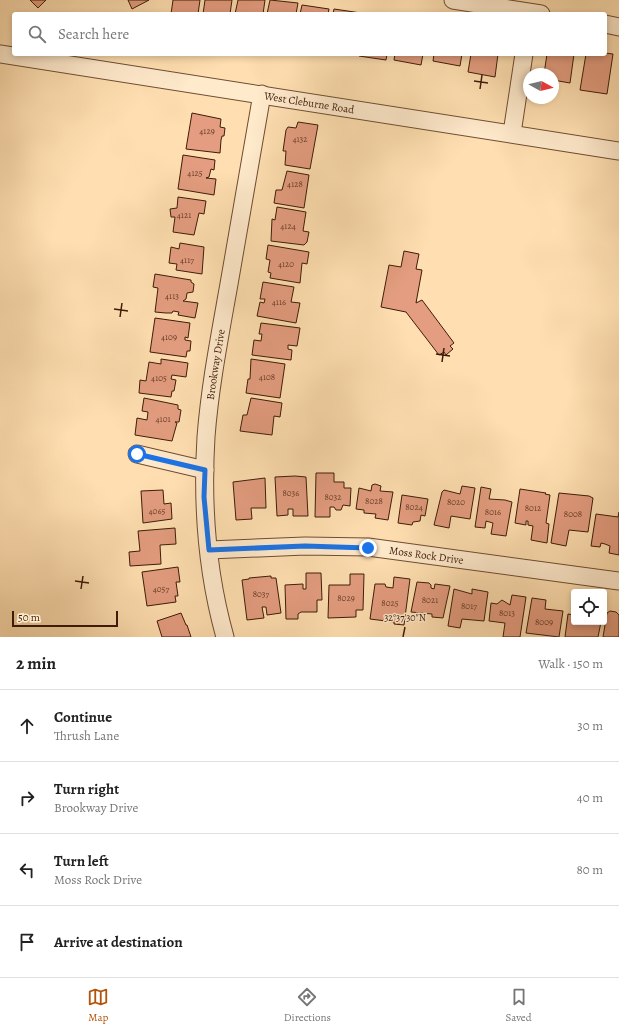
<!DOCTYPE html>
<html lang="en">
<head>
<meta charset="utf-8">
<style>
	:root { --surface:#fff; --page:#f6f6f6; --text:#222; --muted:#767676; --line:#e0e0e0; --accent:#b45309 }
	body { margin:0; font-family:Alegreya,serif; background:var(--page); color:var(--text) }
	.controls { position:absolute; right:12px; bottom:12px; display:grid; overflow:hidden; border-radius:4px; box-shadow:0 2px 6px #0003 }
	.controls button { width:36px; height:36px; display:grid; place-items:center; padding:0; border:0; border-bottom:1px solid var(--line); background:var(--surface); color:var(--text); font:20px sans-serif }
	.compass { position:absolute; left:523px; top:68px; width:36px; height:36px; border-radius:50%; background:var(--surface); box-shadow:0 2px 6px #0003; rotate:98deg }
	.scale { position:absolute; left:12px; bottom:10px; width:106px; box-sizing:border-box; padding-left:4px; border:2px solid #3d1c08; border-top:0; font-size:11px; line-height:14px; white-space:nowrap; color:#3d1c08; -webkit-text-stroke:3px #ffeacc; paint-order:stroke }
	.stop { position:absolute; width:12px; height:12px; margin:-9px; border:3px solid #1a73e8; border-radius:50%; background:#fff }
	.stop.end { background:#1a73e8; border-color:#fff; box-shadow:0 1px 4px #0008 }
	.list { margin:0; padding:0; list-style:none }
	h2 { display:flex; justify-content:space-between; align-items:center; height:52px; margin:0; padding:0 16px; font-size:17px }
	h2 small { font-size:13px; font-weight:400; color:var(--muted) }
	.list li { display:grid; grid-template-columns:26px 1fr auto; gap:12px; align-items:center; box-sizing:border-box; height:72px; padding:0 16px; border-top:1px solid var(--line) }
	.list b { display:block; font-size:15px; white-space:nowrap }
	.list p { margin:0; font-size:13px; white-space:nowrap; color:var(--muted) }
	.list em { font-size:13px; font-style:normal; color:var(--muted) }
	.icon { flex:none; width:22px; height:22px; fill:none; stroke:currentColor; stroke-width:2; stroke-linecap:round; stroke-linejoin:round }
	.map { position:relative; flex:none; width:619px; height:637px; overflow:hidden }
	.search { position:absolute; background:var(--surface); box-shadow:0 2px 6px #0003; left:12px; right:12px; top:12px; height:44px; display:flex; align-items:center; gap:10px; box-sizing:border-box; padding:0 14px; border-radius:4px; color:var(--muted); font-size:15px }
	.sheet { height:340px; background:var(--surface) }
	nav { display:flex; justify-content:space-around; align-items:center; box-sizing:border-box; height:56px; border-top:1px solid var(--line); background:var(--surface); font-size:11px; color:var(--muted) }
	nav a { display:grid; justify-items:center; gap:2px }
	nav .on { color:var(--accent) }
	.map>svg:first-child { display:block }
</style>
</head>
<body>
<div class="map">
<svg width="619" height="637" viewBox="0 0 619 637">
	<rect width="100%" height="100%" fill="#ffdfb1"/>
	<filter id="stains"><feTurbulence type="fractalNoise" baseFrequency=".005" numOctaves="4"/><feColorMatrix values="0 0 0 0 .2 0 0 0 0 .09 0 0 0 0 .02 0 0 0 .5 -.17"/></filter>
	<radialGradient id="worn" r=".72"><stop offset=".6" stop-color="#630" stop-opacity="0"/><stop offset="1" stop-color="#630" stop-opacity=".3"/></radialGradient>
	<g fill="#e49d80" stroke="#3d1c08">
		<path d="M30,0H46L38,8Z"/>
		<path d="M128,0H149L132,9Z"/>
		<path d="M173,0H200L198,14H171Z"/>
		<path d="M205,0H232L230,14H203Z"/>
		<path d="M238,0H265L263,14H235Z"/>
		<path d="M270,0L298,3L296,14H267Z"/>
		<path d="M302,5L329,9L328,14H300Z"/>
		<path d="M334,9L361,13V14H333Z"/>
		<path d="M605,53L613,54L607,94L580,90L586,54Z"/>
		<path d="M360,54H387L386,60L359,56Z"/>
		<path d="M395,54H423L421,65L394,60Z"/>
		<path d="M434,54H462L460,66L433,61Z"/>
		<path d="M471,54H498L495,77L468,72Z"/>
		<path d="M547,54H574L570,83L553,80V74H544Z"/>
		<path d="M192,113L221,119L220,127L225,128L224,136H222L221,140L220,153L186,149Z"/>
		<path d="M298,122L318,125L310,169L285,165L286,151H283L286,130L288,127L296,128Z"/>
		<path d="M183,155L215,160L214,170L211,169L209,177L206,178L216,179L214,195L178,189Z"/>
		<path d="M287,171L309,175L304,208L274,203L276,190H282Z"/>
		<path d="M178,197L206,201L204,214L199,213L194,235L173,232L175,217H171L170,209L177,208Z"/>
		<path d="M277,207L306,212L303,231L309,232L307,242L304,245L271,241L272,219L275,220Z"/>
		<path d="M180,243L204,247L202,274L176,270L177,264L169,263L171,247L179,249Z"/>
		<path d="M268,245L309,252L307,264L302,263L300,283L270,278L271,273L268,272L270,260L266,259Z"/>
		<path d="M404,251L419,254L416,269L422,270L416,303L422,300L454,343L450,346L453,349L446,355L444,352L439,355L406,312L381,307L389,265L401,267Z"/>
		<path d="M155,274L191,280V282L194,284L193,292L187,293L186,299L183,301L198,303L195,318L178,315L179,312L173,311L172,313H166L155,312L158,288L153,287Z"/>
		<path d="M263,282L294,287L291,302L300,303L296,323L257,316L260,302L264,303L265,299H260Z"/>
		<path d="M155,318L190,323L188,338L185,337V340L191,341L190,351H187L186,357L150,352Z"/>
		<path d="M261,323L300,328L297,346L288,345V349L292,350L291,360L252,355L254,340L261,341L262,334H259Z"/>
		<path d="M161,359L188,363L186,377L172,375L171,379L176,380L174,391H172L171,397L139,393L140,380L146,381L149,362L161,364Z"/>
		<path d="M251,359L285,364L280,398L246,393L248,379H250Z"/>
		<path d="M144,398L178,405V409L181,410L179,422H175L177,423L172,441L135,435L137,418L147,420L148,412L142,411Z"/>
		<path d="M251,398L282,403L280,417L274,416L272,435L240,431L243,415H247Z"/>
		<path d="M316,473H334V482H344V488H351L350,506L343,505L341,510H336L334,507H330V517H315Z"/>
		<path d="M295,476L306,477L308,516H293V509H288V515L277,516L275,477Z"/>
		<path d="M265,478L266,508H251L252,519L236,520L233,482Z"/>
		<path d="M375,484L381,486L380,491L393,492L388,520L375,518L376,514L364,513V510L356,509L359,488L371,491L372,485Z"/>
		<path d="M462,486L475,488L470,519L451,516L449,528L434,525L442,492L444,490L460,494Z"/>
		<path d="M481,487L491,489L489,499L505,500L512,502L506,536L491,534L493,523L486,521L485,528L475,527Z"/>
		<path d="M520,489L546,493L545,494L550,495L546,523L549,524L547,543L531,540L533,526L528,525V521H526V525L515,523Z"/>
		<path d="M163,490L164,504L171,503L172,519L143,523L141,491Z"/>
		<path d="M559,493L589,496L593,498L588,532L569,530L566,546L551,543Z"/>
		<path d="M402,495L428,499L425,516L421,515L420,521L413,522L412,525L398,523Z"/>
		<path d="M619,512V555L609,553L610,546L605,544L601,543L600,547L591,546L596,514L618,517Z"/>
		<path d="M175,528L176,544L160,545L161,564L130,566L129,552L140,551L138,531Z"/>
		<path d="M178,567L180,582H176L178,596H175L176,602L147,606L142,572Z"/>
		<path d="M306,573H321L322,600H317V612H301L298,614V619H286L285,585L303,584V589H306Z"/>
		<path d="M350,574H364L363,610H356V617L328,618L329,585H350Z"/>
		<path d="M271,576V578H276L281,613L267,615L266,607H262L264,618L247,620L242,580L249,579V578Z"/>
		<path d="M394,577L410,579L404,625L394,624V622L370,619L375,584H385L386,587L393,588Z"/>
		<path d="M417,582L429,583L431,585V588L434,589L435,584L450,586L443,618L432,617V614L411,612Z"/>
		<path d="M454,589L472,594V589L488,592L484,621L462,619L460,628L448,626Z"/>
		<path d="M512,595L526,597L520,637H503L505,623L489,621L491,603L497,604L502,600L510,605Z"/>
		<path d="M532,598L546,600L545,609L563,611L559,637L526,633Z"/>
		<path d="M610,611L616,612L619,615V637H603L607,613Z"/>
		<path d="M181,613L186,625H187L191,637H162L157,621Z"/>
		<path d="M568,614L574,615V622H601L598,637H565Z"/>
	</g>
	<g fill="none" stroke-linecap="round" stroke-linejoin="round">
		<g stroke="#6e4d32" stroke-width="19">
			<g id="minor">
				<path d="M453,0L541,14"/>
				<path d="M605,24L619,27"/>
				<path id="s1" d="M0,54L619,151"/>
				<path d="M512,133L524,54"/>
				<path d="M137,454L205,470"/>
				<path id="s2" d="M209,550L305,546L368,547L619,581"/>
				<path id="s3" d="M225,637C207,573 202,503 206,437C210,385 220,335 229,284C240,221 251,157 262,94"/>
			</g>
		</g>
		<use href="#minor" stroke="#ffeacc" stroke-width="17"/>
	</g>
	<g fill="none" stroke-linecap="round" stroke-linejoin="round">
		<path stroke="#1a73e8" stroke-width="5" d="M137,454L205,470L204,497L209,550L305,546L368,548"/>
	</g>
	<path fill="none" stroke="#3d1c08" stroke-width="1.5" d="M474,81L488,83M480,89L482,75M114,309L128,311M120,317L122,303M436,354L450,356M442,362L444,348M75,581L89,583M81,589L83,576M403,637L405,627"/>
	<g text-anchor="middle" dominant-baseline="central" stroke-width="3" stroke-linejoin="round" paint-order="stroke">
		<g font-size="9" fill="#673c26">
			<text x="207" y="131">4129</text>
			<text x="300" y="139">4132</text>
			<text x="195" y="173">4125</text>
			<text x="295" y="184">4128</text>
			<text x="184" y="215">4121</text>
			<text x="288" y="226">4124</text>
			<text x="187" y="260">4117</text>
			<text x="286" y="264">4120</text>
			<text x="172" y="296">4113</text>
			<text x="279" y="302">4116</text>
			<text x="169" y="337">4109</text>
			<text x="267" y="377">4108</text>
			<text x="159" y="378">4105</text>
			<text x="163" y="419">4101</text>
			<text x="291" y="493">8036</text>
			<text x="333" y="497">8032</text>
			<text x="374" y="501">8028</text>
			<text x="456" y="502">8020</text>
			<text x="414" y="507">8024</text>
			<text x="533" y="508">8012</text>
			<text x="157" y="511">4065</text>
			<text x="493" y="512">8016</text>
			<text x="573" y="514">8008</text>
			<text x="161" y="589">4057</text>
			<text x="261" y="594">8037</text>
			<text x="346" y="598">8029</text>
			<text x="430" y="600">8021</text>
			<text x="390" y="603">8025</text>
			<text x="469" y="606">8017</text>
			<text x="507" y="613">8013</text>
			<text x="544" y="622">8009</text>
		</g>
		<g font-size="11" fill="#3d1c08" stroke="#ffeacc">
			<text stroke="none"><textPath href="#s1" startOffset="313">West Cleburne Road</textPath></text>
			<text stroke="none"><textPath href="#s3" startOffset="275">Brookway Drive</textPath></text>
			<text stroke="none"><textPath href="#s2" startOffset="218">Moss Rock Drive</textPath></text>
		</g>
	</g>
	<g font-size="10" text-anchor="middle" fill="#3d1c08" stroke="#ffeacc" stroke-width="3" stroke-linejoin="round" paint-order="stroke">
		<text x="405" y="621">32°37'30"N</text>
	</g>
	<rect width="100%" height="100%" filter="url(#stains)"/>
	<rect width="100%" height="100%" fill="url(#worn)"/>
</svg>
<div class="controls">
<button><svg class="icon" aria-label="locate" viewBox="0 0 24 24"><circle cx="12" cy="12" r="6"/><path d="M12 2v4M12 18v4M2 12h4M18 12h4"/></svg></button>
</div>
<svg class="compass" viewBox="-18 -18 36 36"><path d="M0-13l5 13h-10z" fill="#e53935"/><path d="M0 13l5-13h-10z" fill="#767676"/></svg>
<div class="scale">50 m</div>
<div class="stop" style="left:137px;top:454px"></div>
<div class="stop end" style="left:368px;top:548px"></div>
<div class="search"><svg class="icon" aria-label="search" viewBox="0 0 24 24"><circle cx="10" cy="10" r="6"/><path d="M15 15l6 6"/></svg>Search here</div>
</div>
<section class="sheet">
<h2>2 min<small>Walk · 150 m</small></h2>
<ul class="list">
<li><svg class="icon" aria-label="ahead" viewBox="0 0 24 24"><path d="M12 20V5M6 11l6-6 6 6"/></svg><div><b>Continue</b><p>Thrush Lane</p></div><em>30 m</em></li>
<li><svg class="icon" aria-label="right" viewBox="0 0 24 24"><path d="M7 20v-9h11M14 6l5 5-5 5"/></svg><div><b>Turn right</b><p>Brookway Drive</p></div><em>40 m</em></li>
<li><svg class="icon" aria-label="left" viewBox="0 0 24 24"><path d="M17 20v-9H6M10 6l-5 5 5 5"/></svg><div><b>Turn left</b><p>Moss Rock Drive</p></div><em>80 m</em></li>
<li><svg class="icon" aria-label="arrive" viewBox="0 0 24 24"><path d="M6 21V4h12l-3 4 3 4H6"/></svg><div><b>Arrive at destination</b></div></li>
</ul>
</section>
<nav>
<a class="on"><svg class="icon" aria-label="map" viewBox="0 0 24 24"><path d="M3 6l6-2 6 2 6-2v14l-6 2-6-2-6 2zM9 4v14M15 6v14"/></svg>Map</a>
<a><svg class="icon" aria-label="directions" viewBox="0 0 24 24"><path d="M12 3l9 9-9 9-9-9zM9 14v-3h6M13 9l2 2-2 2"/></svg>Directions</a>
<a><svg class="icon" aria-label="saved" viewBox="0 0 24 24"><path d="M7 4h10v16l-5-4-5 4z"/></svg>Saved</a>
</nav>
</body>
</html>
